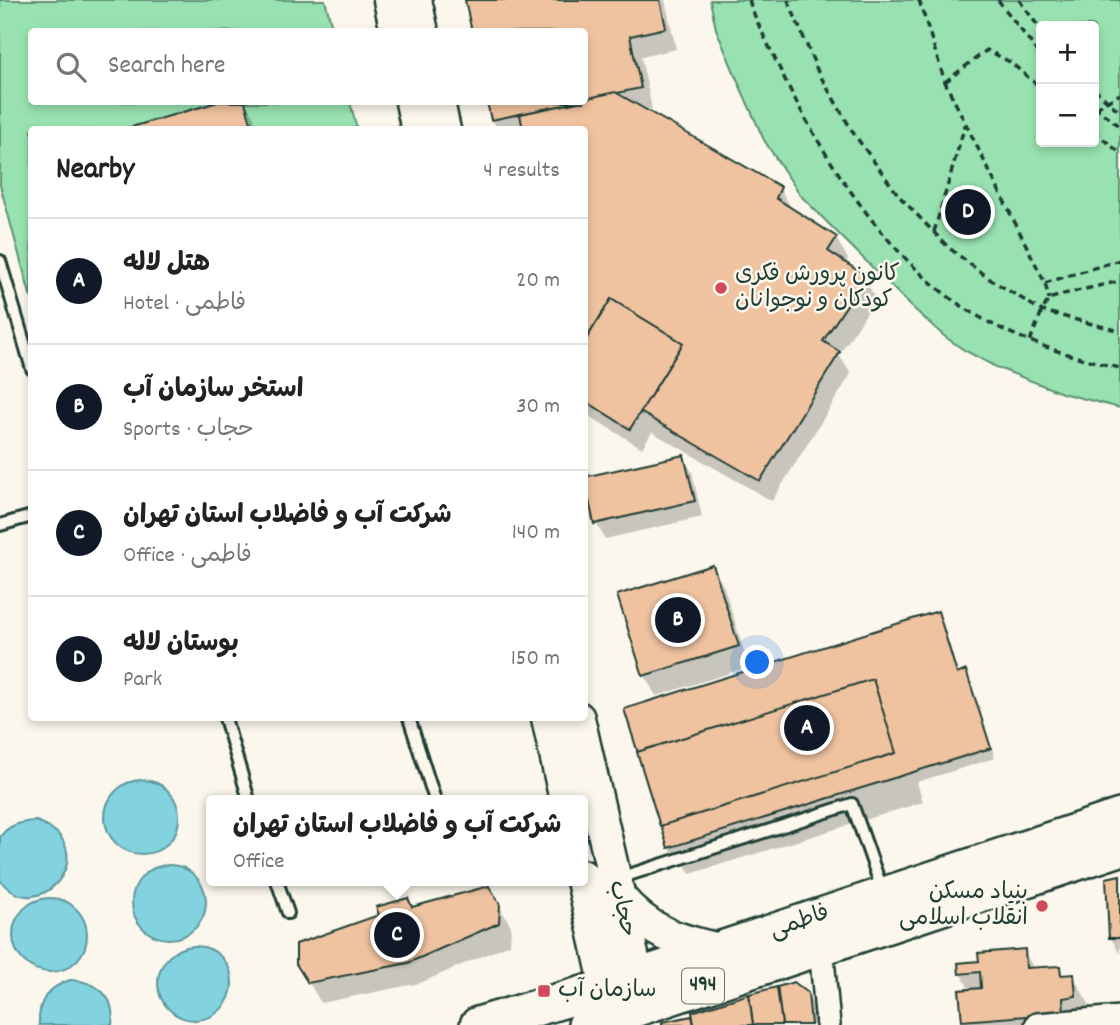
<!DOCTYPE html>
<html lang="en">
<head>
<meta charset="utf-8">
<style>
	:root { --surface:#fff; --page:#f6f6f6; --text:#222; --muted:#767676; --line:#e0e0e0; --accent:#111827 }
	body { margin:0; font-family:Dekko,"Playpen Sans Arabic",sans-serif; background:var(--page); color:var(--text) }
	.controls { position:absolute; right:21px; top:21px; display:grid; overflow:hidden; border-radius:7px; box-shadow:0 4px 10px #0003 }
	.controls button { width:63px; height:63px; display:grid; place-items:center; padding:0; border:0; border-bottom:2px solid var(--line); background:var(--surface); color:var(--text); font:35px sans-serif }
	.you { position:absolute; left:758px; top:663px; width:24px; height:24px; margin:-18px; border:5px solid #fff; border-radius:50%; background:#1a73e8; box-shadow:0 0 0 10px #1a73e833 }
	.badge { display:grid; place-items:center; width:46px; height:46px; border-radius:50%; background:var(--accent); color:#fff; font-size:23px; font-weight:700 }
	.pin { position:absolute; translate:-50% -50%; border:4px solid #fff; box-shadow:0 2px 7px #0006 }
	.popup { position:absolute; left:206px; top:795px; width:382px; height:91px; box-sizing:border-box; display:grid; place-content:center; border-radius:7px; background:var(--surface); filter:drop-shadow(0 2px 5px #0005); font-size:23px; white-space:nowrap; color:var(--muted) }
	.popup b { font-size:26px; color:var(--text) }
	.popup::after { content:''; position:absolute; left:50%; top:100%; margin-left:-14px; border:14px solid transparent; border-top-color:var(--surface) }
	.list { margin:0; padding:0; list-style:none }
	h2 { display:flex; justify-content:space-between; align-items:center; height:91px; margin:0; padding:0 28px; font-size:30px }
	h2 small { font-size:23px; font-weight:400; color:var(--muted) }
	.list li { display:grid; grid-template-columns:46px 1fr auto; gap:21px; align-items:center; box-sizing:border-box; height:126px; padding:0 28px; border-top:2px solid var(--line) }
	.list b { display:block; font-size:26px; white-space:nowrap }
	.list p { margin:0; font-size:23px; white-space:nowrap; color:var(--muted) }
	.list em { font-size:23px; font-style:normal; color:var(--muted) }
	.icon { flex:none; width:38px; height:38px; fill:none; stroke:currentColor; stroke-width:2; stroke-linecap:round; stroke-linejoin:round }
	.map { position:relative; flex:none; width:1120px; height:1025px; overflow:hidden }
	.search { position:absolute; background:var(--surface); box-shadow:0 4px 10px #0003; left:28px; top:28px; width:560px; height:77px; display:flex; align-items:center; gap:18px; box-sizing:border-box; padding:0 24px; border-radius:7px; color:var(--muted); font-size:26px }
	.panel { position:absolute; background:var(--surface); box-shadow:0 4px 10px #0003; left:28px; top:126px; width:560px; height:595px; border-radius:7px }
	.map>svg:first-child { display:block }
</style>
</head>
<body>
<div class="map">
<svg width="1120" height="1025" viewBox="0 0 1120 1025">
	<rect width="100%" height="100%" fill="#fbf7ec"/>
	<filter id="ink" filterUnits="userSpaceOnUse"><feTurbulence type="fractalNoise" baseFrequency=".0143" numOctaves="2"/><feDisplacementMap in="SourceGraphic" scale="14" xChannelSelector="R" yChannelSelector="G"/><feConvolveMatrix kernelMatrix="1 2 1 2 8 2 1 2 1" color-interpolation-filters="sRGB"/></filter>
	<g filter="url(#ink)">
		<g fill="#98e2b1" stroke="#5c9072" stroke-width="2" fill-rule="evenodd">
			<path d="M0,0H325L333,31L32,32V102H350L357,129L32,130L31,298L0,185Z"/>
			<path d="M710,0H1120V408L1062,393L996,367L964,350L944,336L911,306L801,196L781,166L764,140L739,84L716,29ZM1041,26H1094V142H1041Z"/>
		</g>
		<g fill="#83d2df" stroke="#5b969b" stroke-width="2">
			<circle cx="142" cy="817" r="37"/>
			<path d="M36,821C108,847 39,931 0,880V837C9,824 22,822 36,821Z"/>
			<circle cx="169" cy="902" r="37"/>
			<circle cx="50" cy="935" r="37"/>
			<circle cx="195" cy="983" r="37"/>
			<path d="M70,980C97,981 116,996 112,1025H39C38,1000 47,988 70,980Z"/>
		</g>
		<g fill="#0003">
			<path d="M466,0H665L676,49L641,57L652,109L644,110L780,189L792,209L836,238L848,259L845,264L864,278L876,299L839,355L851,374L772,501L652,432L642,448L584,413V130H498L492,119L488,102H584V32Z"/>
			<path d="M224,102H245L254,117L257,130H128Z"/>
			<path d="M683,457L692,472L702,517L605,539L596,523Z"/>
			<path d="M712,567L724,587L749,667L656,696L644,675Z"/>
			<path d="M937,614L943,624L959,675L966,673L971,683L995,758L917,782L923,802L690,874L680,856L675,858L669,847Z"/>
			<path d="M1120,877V954L1111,938Z"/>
			<path d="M488,888L511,926L510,944L420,983L321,1003L298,964L412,909Z"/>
			<path d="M1024,951L1034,969L1059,967L1064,977L1073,976L1090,1006L1092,1025H966L964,1021L961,992L970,991L960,973L980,963Z"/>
			<path d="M807,994L824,1025H664V1023Z"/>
		</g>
		<g fill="#f0c3a0" stroke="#1f3d34" stroke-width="2">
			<path d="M465,0H660L666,28L630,36L641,88L584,100V32H472Z"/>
			<path d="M615,92L781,187L776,198L837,237L828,251L866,276L823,341L840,352L760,481L640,412L683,343L611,299L584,343V130H523L520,114L574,102H584V99Z"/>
			<path d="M218,102H245L253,130H121Z"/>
			<path d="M487,102H578L491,120Z"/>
			<path d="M611,299L683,343L630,429L584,400V343Z"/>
			<path d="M684,455L695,501L594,524L584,477Z"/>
			<path d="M713,565L739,646L643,676L617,595Z"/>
			<path d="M938,611L957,674L966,670L991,748L668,848L624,709Z"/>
			<path d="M873,679L896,753L660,826L637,752Z"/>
			<path d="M1120,875V938H1109L1106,878Z"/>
			<path d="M489,886L500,904L499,923L408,963L308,983L296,964V944L379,915L376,907L408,898L412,907Z"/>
			<path d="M1025,949L1026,968L1060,966L1061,975L1074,974L1076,996L1063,998L1064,1013L962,1021L959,990L981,988L980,972L959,974L958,963L979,961L978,953Z"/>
			<path d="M794,982L808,993L811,1025H782L777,987Z"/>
			<path d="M777,987L782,1025H753L749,994Z"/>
			<path d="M749,994L753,1025H694L692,1012Z"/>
			<path d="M692,1016L694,1025H662V1022Z"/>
		</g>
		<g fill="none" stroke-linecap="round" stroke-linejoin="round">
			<g stroke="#1f3d34" stroke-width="16">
				<g id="service">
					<path d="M0,261L32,369"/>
					<path d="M0,525L32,516"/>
					<path d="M225,718L249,800"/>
					<path d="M409,718L435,800"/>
					<path d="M616,879L852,804L883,892"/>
					<path d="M277,881L288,913"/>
				</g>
			</g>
			<g stroke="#1f3d34" stroke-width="28">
				<g id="minor">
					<path d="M821,947L828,1025"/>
					<path d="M1037,1025L1120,1018"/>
				</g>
			</g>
			<g stroke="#1f3d34" stroke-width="37">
				<g id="secondary">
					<path d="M390,0L397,32"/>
					<path d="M415,0L422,32"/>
					<path d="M412,102L418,130"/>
					<path d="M438,102L444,130"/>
					<path d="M548,718L566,800"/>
					<path d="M578,718L637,977"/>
					<path d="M582,876L607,987"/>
					<path d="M618,896C648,932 675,940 719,950"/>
				</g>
			</g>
			<g stroke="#1f3d34" stroke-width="40">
				<g id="primary">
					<path d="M478,1025L607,987L1120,817"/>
					<path d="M586,1025L1120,848"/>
				</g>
			</g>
			<g stroke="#1f3d34" stroke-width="3.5" stroke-dasharray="7 5" stroke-linecap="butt">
				<path d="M749,0C756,22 767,42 777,63C819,152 886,260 971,312C1016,340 1068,356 1120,368"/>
				<path d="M788,0L818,72L854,134L899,196L948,247L988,278L1042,311L1120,331"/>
				<path d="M919,0L945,82L1045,283L1049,299"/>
				<path d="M998,0L1041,56"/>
				<path d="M1019,0L1041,30"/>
				<path d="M945,82L987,50L1010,62L1041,88"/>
				<path d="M1094,89L1120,112"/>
				<path d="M1094,106L1120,127"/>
				<path d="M1096,108L1120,94"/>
				<path d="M1094,131L1120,153"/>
				<path d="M934,232L965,125"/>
				<path d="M1045,283L1120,260"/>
				<path d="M1030,341L1042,311L1049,299L1064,294L1120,281"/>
			</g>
			<use href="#service" stroke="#fbf7ec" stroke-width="10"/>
			<use href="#minor" stroke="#fbf7ec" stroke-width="23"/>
			<use href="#secondary" stroke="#fbf7ec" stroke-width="32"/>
			<use href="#primary" stroke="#fbf7ec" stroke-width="35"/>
		</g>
	</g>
	<g fill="#d1495b" stroke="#fbf7ec" stroke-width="2.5">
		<circle cx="721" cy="288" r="7"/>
		<circle cx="1042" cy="906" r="7"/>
		<rect x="537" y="984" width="14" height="14" rx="3.5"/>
	</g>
	<g text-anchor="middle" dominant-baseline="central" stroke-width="5" stroke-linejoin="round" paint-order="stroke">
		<rect fill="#fbf7ec" stroke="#61756b" stroke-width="2" x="682" y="968.5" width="42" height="35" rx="5"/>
		<g font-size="21" font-weight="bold" fill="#1f3d34">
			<text x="703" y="986">494</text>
		</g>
		<g font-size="23" fill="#1f3d34" stroke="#fbf7ec" text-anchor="start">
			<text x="735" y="275">کانون پرورش فکری<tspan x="735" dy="26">کودکان و نوجوانان</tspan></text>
			<text x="1028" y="893" text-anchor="end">بنیاد مسکن<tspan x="1028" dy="26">انقلاب اسلامی</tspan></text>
			<text x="558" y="991">سازمان آب</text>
		</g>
		<g font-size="23" fill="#1f3d34" stroke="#fbf7ec">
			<text transform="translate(621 909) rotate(77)">حجاب</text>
			<text transform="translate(800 923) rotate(-19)">فاطمی</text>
		</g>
	</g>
</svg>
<div class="controls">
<button>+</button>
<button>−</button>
</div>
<div class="you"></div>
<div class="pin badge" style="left:807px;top:728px">A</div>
<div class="pin badge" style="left:678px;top:620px">B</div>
<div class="pin badge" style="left:397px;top:935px">C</div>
<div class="popup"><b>شرکت آب و فاضلاب استان تهران</b>Office</div>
<div class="pin badge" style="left:968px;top:212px">D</div>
<div class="search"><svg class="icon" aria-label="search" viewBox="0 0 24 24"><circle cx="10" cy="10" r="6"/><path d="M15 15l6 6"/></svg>Search here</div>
<section class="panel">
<h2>Nearby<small>4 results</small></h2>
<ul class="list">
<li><span class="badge">A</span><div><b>هتل لاله</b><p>Hotel · فاطمی</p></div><em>20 m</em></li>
<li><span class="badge">B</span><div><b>استخر سازمان آب</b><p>Sports · حجاب</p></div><em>30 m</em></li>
<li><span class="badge">C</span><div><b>شرکت آب و فاضلاب استان تهران</b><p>Office · فاطمی</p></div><em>140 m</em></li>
<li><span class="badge">D</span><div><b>بوستان لاله</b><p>Park</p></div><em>150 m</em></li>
</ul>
</section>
</div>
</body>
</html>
